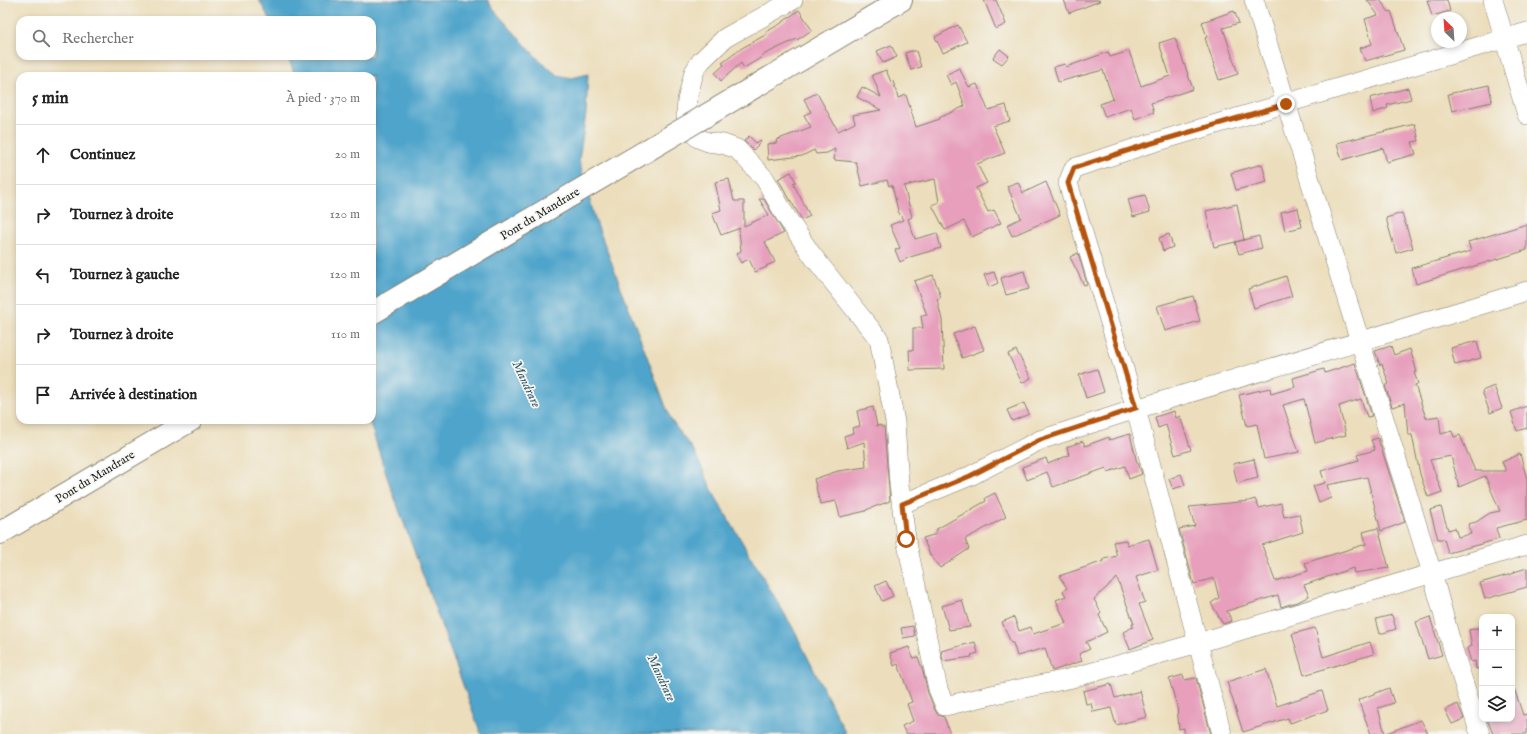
<!DOCTYPE html>
<html lang="fr">
<head>
<meta charset="utf-8">
<style>
	:root { --surface:#fff; --page:#f2f2f2; --text:#222; --muted:#767676; --line:#e0e0e0 }
	body { margin:0; font-family:"IM FELL English",serif; background:var(--page); color:var(--text) }
	.controls { position:absolute; right:12px; bottom:12px; display:grid; overflow:hidden; border-radius:8px; box-shadow:0 2px 6px #0003 }
	.controls button { width:36px; height:36px; display:grid; place-items:center; padding:0; border:0; border-bottom:1px solid var(--line); background:var(--surface); color:var(--text); font:20px sans-serif }
	.compass { position:absolute; left:1431px; top:12px; width:36px; height:36px; border-radius:50%; background:var(--surface); box-shadow:0 2px 6px #0003; rotate:335deg }
	.stop { position:absolute; width:12px; height:12px; margin:-9px; border:3px solid #b45309; border-radius:50%; background:#fff }
	.stop.end { background:#b45309; border-color:#fff; box-shadow:0 1px 4px #0008 }
	.list { margin:0; padding:0; list-style:none }
	h2 { display:flex; justify-content:space-between; align-items:center; height:52px; margin:0; padding:0 16px; font-size:17px }
	h2 small { font-size:13px; font-weight:400; color:var(--muted) }
	.list li { display:grid; grid-template-columns:26px 1fr auto; gap:12px; align-items:center; box-sizing:border-box; height:60px; padding:0 16px; border-top:1px solid var(--line) }
	.list b { display:block; font-size:15px; white-space:nowrap }
	.list em { font-size:13px; font-style:normal; color:var(--muted) }
	.icon { flex:none; width:22px; height:22px; fill:none; stroke:currentColor; stroke-width:2; stroke-linecap:round; stroke-linejoin:round }
	.map { position:relative; flex:none; width:1527px; height:734px; overflow:hidden }
	.search { position:absolute; background:var(--surface); box-shadow:0 2px 6px #0003; left:16px; top:16px; width:360px; height:44px; display:flex; align-items:center; gap:10px; box-sizing:border-box; padding:0 14px; border-radius:12px; color:var(--muted); font-size:15px }
	.panel { position:absolute; background:var(--surface); box-shadow:0 2px 6px #0003; left:16px; top:72px; width:360px; height:352px; border-radius:12px }
	.map>svg:first-child { display:block }
</style>
</head>
<body>
<div class="map">
<svg width="1527" height="734" viewBox="0 0 1527 734">
	<rect width="100%" height="100%" fill="#f6f6f2"/>
	<filter id="ink" filterUnits="userSpaceOnUse"><feTurbulence type="fractalNoise" baseFrequency=".025" numOctaves="2"/><feDisplacementMap in="SourceGraphic" scale="8" xChannelSelector="R" yChannelSelector="G"/><feConvolveMatrix kernelMatrix="1 2 1 2 8 2 1 2 1" color-interpolation-filters="sRGB"/></filter>
	<filter id="wash" filterUnits="userSpaceOnUse"><feTurbulence type="fractalNoise" baseFrequency=".012" numOctaves="4" result="noise"/><feDisplacementMap in="SourceGraphic" scale="16" xChannelSelector="R" yChannelSelector="G"/><feGaussianBlur stdDeviation="0.9" result="paint"/><feColorMatrix in="noise" values="0 0 0 0 0 0 0 0 0 0 0 0 0 0 0 0 0 1.4 0 .05"/><feComposite in="paint" operator="in"/></filter>
	<g filter="url(#wash)">
		<rect width="100%" height="100%" fill="#ecdebc"/>
		<path fill="#4fa4cb" stroke="#366074" d="M259,0H488L493,9L538,59L557,75L572,78L588,74L586,114L579,160L595,219L671,420L695,453L715,496L793,628L846,734H481L387,477L369,420H372V76H295L288,56H372V20H270Z"/>
		<g id="blocks">
			<g fill="#e79fbc">
				<path d="M984,0H996L1006,24L996,29Z"/>
				<path d="M1064,0H1099L1100,1L1069,13Z"/>
				<path d="M1367,0H1380L1389,12L1391,11L1404,50L1365,61L1360,48L1372,44L1365,19L1378,15Z"/>
				<path d="M1427,0H1447L1450,11L1432,16Z"/>
				<path d="M799,10L812,30L797,40V39L761,56L762,57L744,68L741,63L721,81L715,73L724,65L722,63L742,48L767,34L766,32L780,24Z"/>
				<path d="M1234,11L1239,23L1223,28L1238,74L1219,80L1205,38L1207,37L1202,22Z"/>
				<path d="M958,25L967,42L943,53L935,37Z"/>
				<path d="M1175,38L1193,89L1151,103L1154,112L1135,119L1131,108L1105,117L1100,104L1113,99L1103,70L1058,82L1054,67L1065,64L1066,67L1108,52L1110,57L1129,51L1141,86L1170,76L1159,43Z"/>
				<path d="M891,45L897,57L883,63L877,51Z"/>
				<path d="M1000,49L1009,56L1002,64L993,58Z"/>
				<path d="M911,51H916L921,67L911,70L905,53Z"/>
				<path d="M959,68L969,87L977,84L988,110L1006,105L1010,121L993,126L1005,153L977,164L987,183L976,188L988,212L994,210L1001,223L972,237L964,221L945,230L932,205L939,202L935,179L904,186L912,217L908,219L915,239L937,233L941,248L910,257L900,262L895,250L900,248L890,225L903,220L898,211L892,185L889,186L887,180L862,186L856,162L834,160L835,149L827,153L816,154L814,150L802,156L768,160L767,144L777,143L776,140L811,127L804,115L811,112L804,99L817,93L838,131L855,123L853,115L881,110L857,97L862,87L881,97L872,75L886,70L891,82L893,81L898,98L906,95L916,127L940,119L939,118L965,106L956,82L951,85L946,75Z"/>
				<path d="M1489,85L1492,102L1452,111L1448,94Z"/>
				<path d="M1408,88L1411,99L1387,105L1388,108L1373,113L1370,98Z"/>
				<path d="M1415,124L1419,141L1412,142L1416,154L1387,162L1383,148L1342,160L1337,143Z"/>
				<path d="M749,136L756,143L760,141L761,142L753,150L744,141Z"/>
				<path d="M1262,164L1267,182L1236,190L1231,173Z"/>
				<path d="M791,172L796,182L793,183L810,216L802,220L778,179Z"/>
				<path d="M729,179L734,201H744V226L769,215L759,199H764L784,233L765,242L775,262L766,266L767,267L755,272L749,259L741,263L736,254L741,251L739,229L740,228L721,235L712,213L721,210L715,182Z"/>
				<path d="M1018,182L1023,193L1046,182L1060,215L1012,236L1007,225L1021,218L1007,186Z"/>
				<path d="M1145,195L1150,212L1133,217L1128,199Z"/>
				<path d="M1237,204L1244,240L1214,247L1206,211Z"/>
				<path d="M1298,208L1302,227L1285,231L1281,212Z"/>
				<path d="M1402,213L1413,248L1396,253L1386,218Z"/>
				<path d="M1527,224V250L1416,284L1412,268L1471,251L1468,242Z"/>
				<path d="M1169,234L1173,247L1163,251L1159,238Z"/>
				<path d="M1259,236L1262,248L1239,254L1235,242Z"/>
				<path d="M1078,253L1087,284L1084,285L1070,257Z"/>
				<path d="M1024,271L1029,289L1006,295L1001,278Z"/>
				<path d="M994,272L998,283L989,287L984,275Z"/>
				<path d="M933,275L941,297L937,299L942,320L944,369L910,370L909,350H913V328H923L921,316L927,315L914,281Z"/>
				<path d="M1286,276L1292,296L1254,308L1248,289Z"/>
				<path d="M1193,296L1200,321L1165,331L1157,306Z"/>
				<path d="M975,326L984,350L962,358L953,334Z"/>
				<path d="M1477,341L1481,358L1455,365L1451,348Z"/>
				<path d="M1391,346L1394,355L1410,349L1417,372H1414L1418,384L1415,385L1426,418L1439,416L1441,434L1452,431L1454,437L1460,435L1475,471H1506L1502,462L1520,454L1527,479V520L1496,528L1499,539L1448,553L1444,539H1438L1430,510L1441,507L1448,530L1455,528L1458,537L1471,534L1468,524L1476,522L1490,513L1500,511L1485,476L1459,487L1451,456L1430,460L1442,492L1428,497L1420,474L1412,435H1408L1405,403L1392,407L1385,386L1389,384L1382,364L1380,365L1375,351Z"/>
				<path d="M1016,350L1031,378L1022,383L1008,354Z"/>
				<path d="M1355,363L1372,416L1367,417L1361,399L1339,406L1346,435L1315,443L1304,399L1283,405L1299,452L1264,459L1257,424L1247,426L1239,395L1270,388L1271,394L1295,387L1293,378L1324,369L1325,373Z"/>
				<path d="M1097,369L1104,392L1086,398L1079,375Z"/>
				<path d="M1494,386L1502,408L1490,413L1482,391Z"/>
				<path d="M1024,403L1029,414L1012,421L1007,410Z"/>
				<path d="M1527,406V428L1517,431L1511,412Z"/>
				<path d="M873,407L877,426L881,425V427H884L890,501L866,510V511L840,517L836,501L820,504L814,479L838,471L866,467L864,442L847,448L844,436L853,433L852,428L860,426L857,411Z"/>
				<path d="M1174,411L1176,418L1180,416L1191,450L1175,455L1166,425L1158,428L1155,417Z"/>
				<path d="M1130,434L1137,463H1138L1142,474L1129,479L1125,466L1108,472L1106,468L1053,487L1047,472L1027,480L1022,467L1046,458L1048,464L1069,455L1067,447L1083,441L1085,446L1109,437V440Z"/>
				<path d="M1378,438L1405,522L1381,531L1367,477L1327,485L1331,498L1319,503L1313,486L1325,483L1321,471L1359,460L1357,455L1375,450L1371,440Z"/>
				<path d="M1254,459L1258,478L1237,483L1233,464Z"/>
				<path d="M1181,474L1185,485L1173,489L1169,479Z"/>
				<path d="M995,493L1006,517L965,539L969,549L940,568L930,555L923,538L937,534L935,530L986,501L985,498Z"/>
				<path d="M1255,499L1259,508L1281,503L1284,517L1299,514L1303,532L1262,545L1275,581L1308,571L1305,563L1366,544L1363,532L1378,528L1389,568L1354,573L1353,568L1304,585L1309,596L1300,601L1281,607L1278,595L1227,611L1232,621L1223,624L1211,603L1219,598L1214,578L1194,584L1179,529L1195,526L1189,507L1249,501Z"/>
				<path d="M1149,539L1158,570L1136,577L1145,602L1139,604L1153,640L1130,649L1123,632L1133,627L1132,624H1134L1117,578L1094,599L1101,613L1099,615L1107,632L1086,642L1090,649L1079,654L1082,661L1052,671L1045,648L1017,656L1013,643H1011L1002,622L1014,617L1019,631L1031,627L1033,634L1066,623L1056,600L1066,596L1063,591L1067,588L1059,576L1104,561V559L1117,556L1113,542L1126,540L1127,545Z"/>
				<path d="M1527,568V587L1485,599L1480,583L1515,573L1514,572Z"/>
				<path d="M886,581L893,596L882,601L875,586Z"/>
				<path d="M962,600L970,627L949,630L942,606Z"/>
				<path d="M1392,615L1396,629L1380,634L1376,619Z"/>
				<path d="M1430,617L1442,655L1428,659L1416,622Z"/>
				<path d="M913,626L915,636L903,638L901,628Z"/>
				<path d="M1482,627V668L1476,669L1475,661L1471,662L1467,648L1472,646L1469,630Z"/>
				<path d="M1315,628L1323,657L1370,642L1374,654L1304,675L1292,634Z"/>
				<path d="M975,642L978,653L971,655L972,657L943,661L941,651Z"/>
				<path d="M909,647L913,658L918,657L923,671L928,693L935,710L938,715L944,717L950,734H906L902,726L913,721L907,704L912,702L898,664L894,666L890,653Z"/>
				<path d="M1266,669L1277,706L1322,691L1328,710L1290,723L1288,718L1243,732L1227,682Z"/>
				<path d="M1183,675L1184,680L1196,678L1211,734H1184V728L1179,729L1177,706L1169,679Z"/>
				<path d="M1111,684L1115,698L1140,691L1147,717L1116,725L1111,708L1093,712L1091,703L1086,704L1083,691Z"/>
				<path d="M1389,688L1394,703L1378,708L1385,734H1371L1358,700Z"/>
				<path d="M1512,688H1514L1523,715L1527,714V734H1493L1487,719H1512Z"/>
				<path d="M1458,704L1464,719L1452,724L1445,710Z"/>
				<path d="M1421,720L1428,734H1387V733Z"/>
			</g>
		</g>
	</g>
	<g filter="url(#ink)">
		<use href="#blocks" fill-opacity="0" stroke="#847d6c" stroke-width="1"/>
		<g fill="none" stroke-linecap="round" stroke-linejoin="round">
			<g stroke="#847d6c" stroke-width="20">
				<g id="minor">
					<path d="M793,0L725,38L701,61L694,72L687,100L686,116L698,138L708,142L723,144L737,149L765,179L785,215L812,255L861,317L879,339L895,422L899,485L906,539L938,689L945,706L1000,693L1068,679L1198,643L1527,545"/>
					<path d="M1254,0L1432,573L1454,653L1480,734"/>
					<path d="M1493,0L1527,115"/>
					<path d="M902,504L970,476L1040,440L1136,409L1527,291"/>
					<path d="M1222,734L1136,409L1068,183L1074,168L1142,146L1527,32"/>
				</g>
			</g>
			<g stroke="#847d6c" stroke-width="24">
				<g id="major">
					<path d="M707,115L901,0"/>
					<path d="M0,533L191,420"/>
				</g>
			</g>
			<use href="#minor" stroke="#fff" stroke-width="19"/>
			<use href="#major" stroke="#fff" stroke-width="22"/>
			<g stroke="#847d6c" stroke-width="24" stroke-linecap="butt">
				<path id="major-bridge" d="M372,313L707,115"/>
			</g>
			<use href="#major-bridge" stroke="#fff" stroke-width="22"/>
		</g>
	</g>
	<g fill="none" stroke-linecap="round" stroke-linejoin="round" filter="url(#ink)">
		<path stroke="#b45309" stroke-width="5" d="M906,539L902,504L970,476L1040,440L1136,408L1068,183L1074,168L1142,146L1286,104"/>
	</g>
	<g text-anchor="middle" dominant-baseline="central" stroke-width="3.5" stroke-linejoin="round" paint-order="stroke">
		<g font-size="12" fill="#1c1c1c" stroke="#f6f6f2">
			<text transform="translate(540 214) rotate(-31)">Pont du Mandrare</text>
			<text transform="translate(95 477) rotate(-31)">Pont du Mandrare</text>
		</g>
		<g font-size="13" font-style="italic" fill="#33596b" stroke="#f6f6f2">
			<text transform="translate(526 384) rotate(65)">Mandrare</text>
			<text transform="translate(661 678) rotate(65)">Mandrare</text>
		</g>
	</g>
</svg>
<div class="controls">
<button>+</button>
<button>−</button>
<button><svg class="icon" aria-label="layers" viewBox="0 0 24 24"><path d="M12 4l9 5-9 5-9-5zM3 14l9 5 9-5"/></svg></button>
</div>
<svg class="compass" viewBox="-18 -18 36 36"><path d="M0-13l5 13h-10z" fill="#e53935"/><path d="M0 13l5-13h-10z" fill="#767676"/></svg>
<div class="stop" style="left:906px;top:539px"></div>
<div class="stop end" style="left:1286px;top:104px"></div>
<div class="search"><svg class="icon" aria-label="search" viewBox="0 0 24 24"><circle cx="10" cy="10" r="6"/><path d="M15 15l6 6"/></svg>Rechercher</div>
<section class="panel">
<h2>5 min<small>À pied · 370 m</small></h2>
<ul class="list">
<li><svg class="icon" aria-label="ahead" viewBox="0 0 24 24"><path d="M12 20V5M6 11l6-6 6 6"/></svg><div><b>Continuez</b></div><em>20 m</em></li>
<li><svg class="icon" aria-label="right" viewBox="0 0 24 24"><path d="M7 20v-9h11M14 6l5 5-5 5"/></svg><div><b>Tournez à droite</b></div><em>120 m</em></li>
<li><svg class="icon" aria-label="left" viewBox="0 0 24 24"><path d="M17 20v-9H6M10 6l-5 5 5 5"/></svg><div><b>Tournez à gauche</b></div><em>120 m</em></li>
<li><svg class="icon" aria-label="right" viewBox="0 0 24 24"><path d="M7 20v-9h11M14 6l5 5-5 5"/></svg><div><b>Tournez à droite</b></div><em>110 m</em></li>
<li><svg class="icon" aria-label="arrive" viewBox="0 0 24 24"><path d="M6 21V4h12l-3 4 3 4H6"/></svg><div><b>Arrivée à destination</b></div></li>
</ul>
</section>
</div>
</body>
</html>
